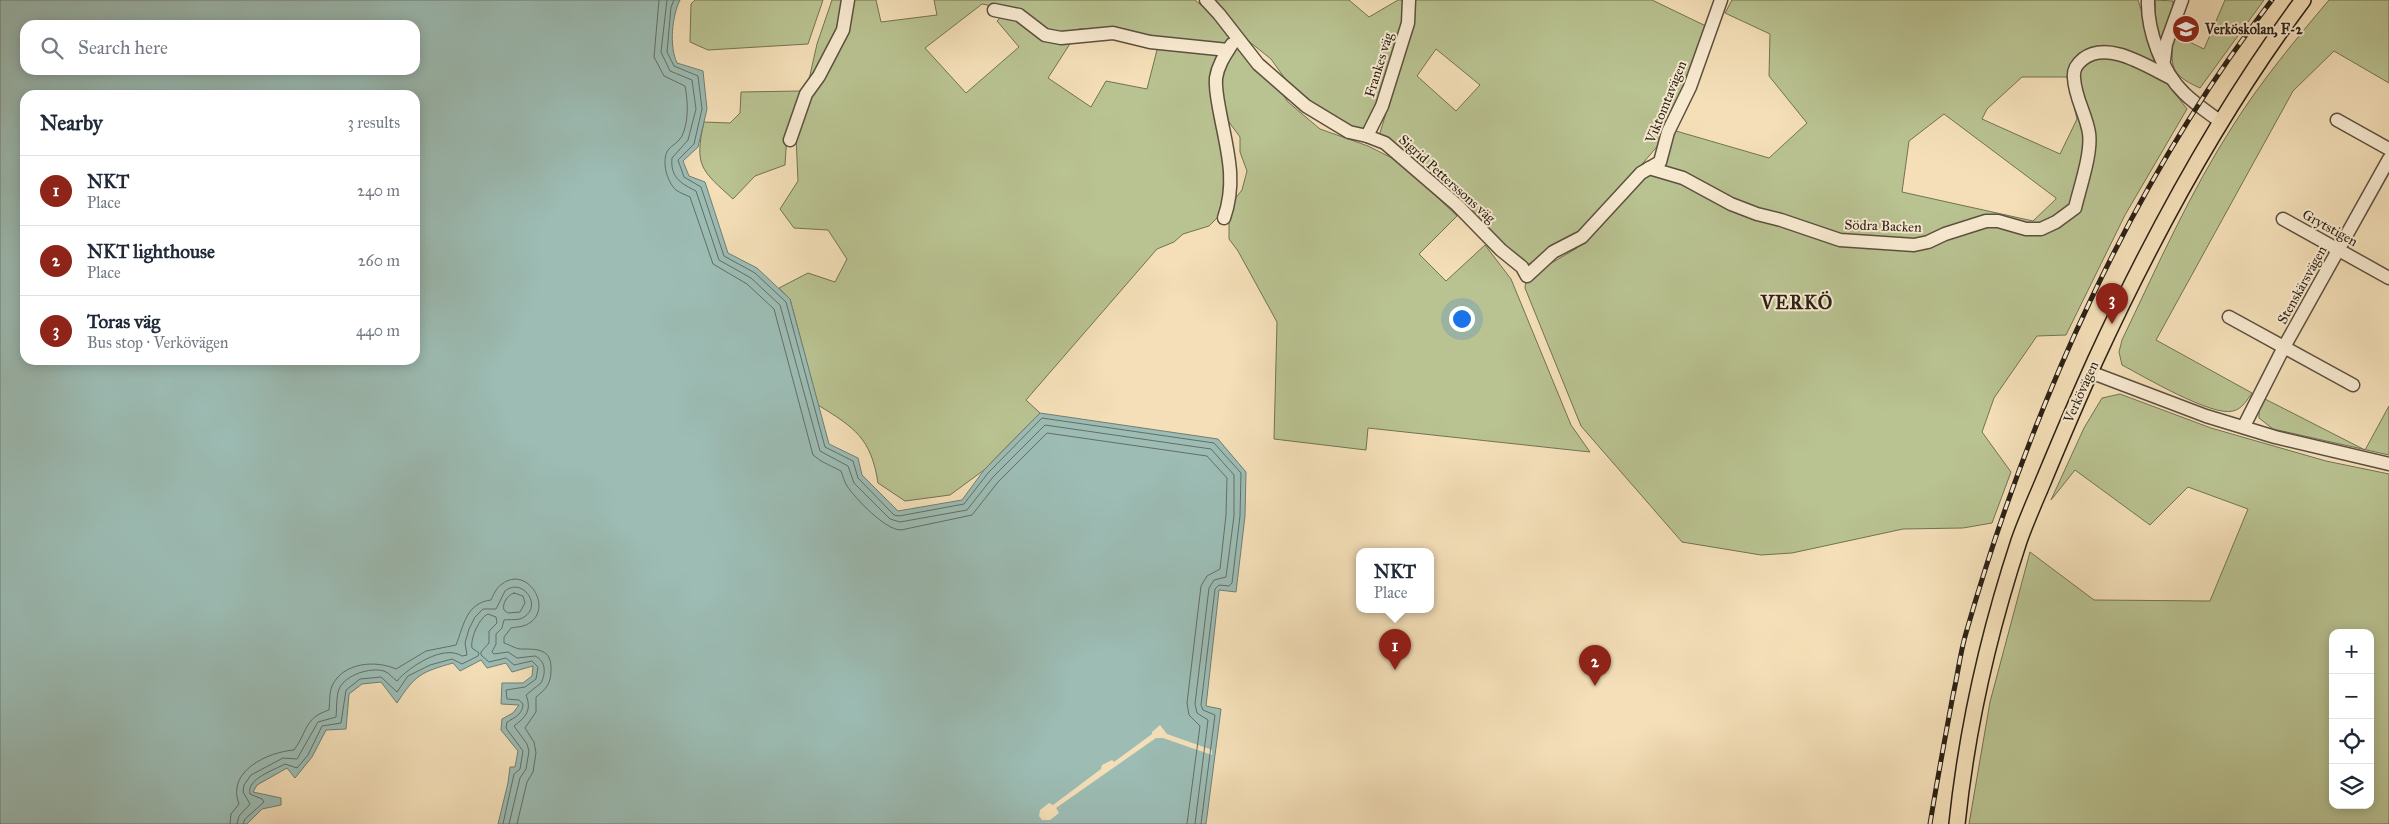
<!DOCTYPE html>
<html lang="en">
<head>
<meta charset="utf-8">
<style>
	:root { --surface:#fff; --page:#f6f6f7; --text:#1f2937; --muted:#747a83; --line:#e0e1e3; --accent:#8f2418 }
	body { margin:0; font-family:"IM FELL Great Primer",serif; background:var(--page); color:var(--text) }
	.controls { position:absolute; right:15px; bottom:15px; display:grid; overflow:hidden; border-radius:10px; box-shadow:0 2px 12px #0003 }
	.controls button { width:45px; height:45px; display:grid; place-items:center; padding:0; border:0; border-bottom:1px solid var(--line); background:var(--surface); color:var(--text); font:25px sans-serif }
	.you { position:absolute; left:1461px; top:318px; width:18px; height:18px; margin:-12px; border:4px solid #fff; border-radius:50%; background:#1a73e8; box-shadow:0 0 0 8px #1a73e833 }
	.badge { display:grid; place-items:center; width:32px; height:32px; border-radius:50%; background:var(--accent); color:#fff; font-size:16px; font-weight:700 }
	.pin { position:absolute; translate:-50% -41px; filter:drop-shadow(0 1px 2px #0008) }
	.pin::after { content:''; position:absolute; top:26px; width:18px; height:15px; background:inherit; clip-path:polygon(0 0,100% 0,50% 100%) }
	.popup { position:absolute; left:1356px; top:548px; width:78px; height:65px; box-sizing:border-box; display:grid; place-content:center; border-radius:10px; background:var(--surface); filter:drop-shadow(0 1px 4px #0005); font-size:16px; white-space:nowrap; color:var(--muted) }
	.popup b { font-size:19px; color:var(--text) }
	.popup::after { content:''; position:absolute; left:50%; top:100%; margin-left:-10px; border:10px solid transparent; border-top-color:var(--surface) }
	.list { margin:0; padding:0; list-style:none }
	h2 { display:flex; justify-content:space-between; align-items:center; height:65px; margin:0; padding:0 20px; font-size:21px }
	h2 small { font-size:16px; font-weight:400; color:var(--muted) }
	.list li { display:grid; grid-template-columns:32px 1fr auto; gap:15px; align-items:center; box-sizing:border-box; height:70px; padding:0 20px; border-top:1px solid var(--line) }
	.list b { display:block; font-size:19px; white-space:nowrap }
	.list p { margin:0; font-size:16px; white-space:nowrap; color:var(--muted) }
	.list em { font-size:16px; font-style:normal; color:var(--muted) }
	.icon { flex:none; width:28px; height:28px; fill:none; stroke:currentColor; stroke-width:2; stroke-linecap:round; stroke-linejoin:round }
	.map { position:relative; flex:none; width:2389px; height:824px; overflow:hidden }
	.search { position:absolute; background:var(--surface); box-shadow:0 2px 12px #0003; left:20px; top:20px; width:400px; height:55px; display:flex; align-items:center; gap:12px; box-sizing:border-box; padding:0 18px; border-radius:15px; color:var(--muted); font-size:19px }
	.panel { position:absolute; background:var(--surface); box-shadow:0 2px 12px #0003; left:20px; top:90px; width:400px; height:275px; border-radius:15px }
	.map>svg:first-child { display:block }
</style>
</head>
<body>
<div class="map">
<svg width="2389" height="824" viewBox="0 0 2389 824">
	<rect width="100%" height="100%" fill="#f4dfb8"/>
	<filter id="stains"><feTurbulence type="fractalNoise" baseFrequency=".004" numOctaves="4"/><feColorMatrix values="0 0 0 0 .2 0 0 0 0 .09 0 0 0 0 .02 0 0 0 .5 -.17"/></filter>
	<radialGradient id="worn" r=".72"><stop offset=".6" stop-color="#630" stop-opacity="0"/><stop offset="1" stop-color="#630" stop-opacity=".3"/></radialGradient>
	<g fill="#b9c291" stroke="#727254" fill-rule="evenodd">
		<path d="M695,0H823L808,44L708,50L690,42L691,4Z"/>
		<path d="M832,0H876L881,22L937,15L934,0H1195L1214,16L1232,37L1226,46L1160,38L1119,28L1080,29L1062,33L1046,30L1023,12L982,4L925,48L966,93L1019,47L997,21L1004,14L1015,16L1042,38L1073,39L1048,78L1091,107L1106,81L1147,89L1158,46L1222,53L1218,61L1228,176L1222,213L1209,226L1183,234L1174,242L1157,249L1026,400L1040,413L984,470L950,495L905,501L878,483C871,438 855,428 818,405L790,299L779,288L808,273L835,282L847,259L828,230L794,228L780,209L798,181L796,137L817,44Z"/>
		<path d="M1206,0H1349L1369,17L1398,0H1407C1404,34 1384,109 1359,132L1301,101L1271,59L1241,35Z"/>
		<path d="M1415,0H1652L1710,28L1661,142L1589,226L1546,255L1516,271L1507,257L1379,136L1391,97ZM1436,49L1480,85L1456,111L1417,76Z"/>
		<path d="M1732,0H2138L2162,76L2187,109L2125,215L2066,335L2037,336L1994,398L1982,432L2011,472L1992,523L1963,528L1903,529L1792,553L1761,555L1682,542L1581,426L1525,288L1526,278L1577,248L1614,202L1667,148L1676,131L1769,158L1807,123L1769,76L1770,34L1725,13ZM2022,77H2067L2077,119L2060,154L1982,119L1987,109ZM1944,114L2056,198V199L2033,221L1902,192L1909,141Z"/>
		<path d="M2155,0L2173,1V13L2161,40L2156,31Z"/>
		<path d="M2225,0H2264L2200,88C2169,74 2171,67 2173,34L2204,49Z"/>
		<path d="M2329,0H2389V83L2334,51L2293,91L2156,340L2252,393C2247,400 2242,409 2233,411C2212,417 2143,376 2122,365L2119,352L2122,340C2157,267 2190,192 2234,124C2262,80 2296,39 2329,0Z"/>
		<path d="M1237,45L1265,68L1288,102L1320,129L1368,146L1400,162L1457,216L1419,254L1446,281L1485,245L1511,279L1571,425L1590,452L1368,428L1366,450L1274,439L1277,322L1238,251L1229,239V220L1234,200L1242,190L1247,171L1240,152V137L1226,118L1222,102L1221,82L1225,66Z"/>
		<path d="M801,91L787,135L785,165L755,176L733,199C701,170 694,166 704,122L730,123L740,113L741,92Z"/>
		<path d="M2120,394L2211,428L2326,461L2389,474V824H1969L1990,702L2030,552L2094,600L2210,601L2248,509L2188,487L2150,525L2075,470L2051,500L2084,428L2102,398ZM2333,633H2370V805H2333Z"/>
		<path d="M2265,399L2365,450L2389,406V455L2273,429L2259,418V409Z"/>
	</g>
	<path fill="#9cbcb4" stroke="#6f7e75" fill-rule="evenodd" d="M0,0H680C672,16 669,46 677,63L703,71L707,109L698,147L683,161L689,176L705,182L728,253L757,268L790,299L829,444L858,458L862,475L898,511L962,500L984,470L1040,413L1218,439L1246,472L1245,516L1236,592L1219,590L1206,706L1221,709L1206,824H498L508,783L510,767H515L518,751L501,730L502,719L513,713L519,705L501,704L502,683H523L532,676L533,666L512,672L506,663L487,668L481,660L460,671L453,663C421,672 415,675 397,703L381,682L362,684L349,694L346,729L326,730L312,757L295,778L287,768L257,785L253,792L281,798V805L262,809L247,824H0ZM25,25H415V70H25ZM25,95H415V360H25Z"/>
	<path fill="#f4dfb8" d="M1160,725L1167,734L1212,750V755L1163,738H1156L1056,808L1059,813L1050,820H1042L1039,816L1040,810L1049,803L1053,805L1101,769L1102,765L1112,760L1114,762L1152,734V732Z"/>
	<g fill="none" stroke-linecap="round" stroke-linejoin="round">
		<g stroke="#646e65" stroke-width="1">
			<path d="M659,0L654,57L664,76L685,86C688,101 689,121 682,136C679,142 672,145 668,150C661,161 667,182 676,190C680,193 686,195 690,197L713,264L747,284L774,309L813,455L821,461L841,471C843,476 844,481 847,486C856,499 885,530 901,530L972,515L998,482L1047,433L1207,456L1227,478L1226,515L1220,569L1207,576L1201,586L1187,703L1189,715L1200,726L1187,824"/>
			<path d="M667,0L661,52L670,71L692,80L696,109L688,140L672,158C670,178 682,184 696,191L719,260L751,278L780,305L820,451L848,466L854,483L890,519L900,522L967,510L993,477L1045,425L1211,449L1234,475V516L1226,577L1214,580L1209,588L1195,704L1197,713L1208,720L1195,824"/>
			<path d="M674,0L671,7L667,52L674,66L698,76L702,109L694,144L678,160L684,177L701,187L724,256L755,273L786,302L825,447L853,461L858,478L894,515L899,516L964,504L988,473L1042,418L1214,443L1241,473L1240,516L1232,583L1229,586L1219,585L1215,589L1201,705L1203,710L1215,715L1201,824"/>
			<path d="M514,593L523,596L525,603L520,612L508,613L504,610C502,604 507,595 514,593Z"/>
			<path d="M230,824L231,814L239,804C226,771 268,752 294,750C308,731 304,718 329,710C330,702 329,693 332,686C343,662 376,660 396,669L426,651L456,645C464,625 466,603 491,600C494,594 496,588 502,584C528,564 556,611 526,625C521,627 516,627 511,628L504,637V643C508,644 518,650 522,649C538,649 552,649 551,670C551,684 546,689 536,697V712L525,728L534,742L536,753L533,772L527,782L517,824"/>
			<path d="M237,824L239,816L250,804L243,792L244,785L251,775L283,758L297,759L318,722L336,717C337,708 336,697 339,689C345,675 370,667 384,671C390,673 392,678 397,681C409,667 443,644 462,656L467,655L465,643L469,629L475,617L483,609H496L505,591C522,577 543,605 524,617C519,621 510,619 504,620L502,628L496,634V644L492,652L494,654L508,652L517,658L535,656C546,661 546,673 541,683L526,695C532,710 526,717 514,726L527,744L529,751L526,769L520,778L509,824"/>
			<path d="M243,824L245,819L264,802L262,799L250,794C246,779 274,770 285,764L297,768L308,755L322,726L341,723L346,690L360,679L381,677L397,692L408,676L430,665L452,659L462,664L478,656L479,653L472,648C470,638 480,617 488,614L496,617L497,623L489,631V643L481,652V655L489,662L506,658L514,665L532,661L538,667L536,679L525,687L506,690L507,699L519,700L523,704C523,714 514,718 507,722L506,728L523,751L520,769L514,774L503,824"/>
		</g>
		<g stroke="#5d503e" stroke-width="15">
			<g id="minor">
				<path d="M1206,0L1219,14L1258,64L1306,106L1349,132L1367,136L1385,143L1457,205L1501,250L1522,267L1527,276L1553,252L1582,237L1641,173L1660,162L1668,132L1690,87L1721,0"/>
				<path d="M2148,0C2147,30 2162,72 2184,93C2195,104 2209,113 2221,122"/>
				<path d="M994,10L1019,15L1045,35L1061,38L1113,33L1150,42L1228,50"/>
				<path d="M2164,60L2166,44L2182,0"/>
				<path d="M2337,120L2389,149"/>
				<path d="M1367,136L1382,106L1408,23L1409,0"/>
				<path d="M790,140L806,94L819,76L843,30L848,0"/>
				<path d="M1649,168L1683,178L1731,204L1757,214L1781,220L1840,240L1914,245L1928,242L1945,234L1986,221H1998L2026,229H2041L2056,222L2075,208C2080,187 2092,153 2089,133C2086,114 2075,98 2074,78C2073,69 2077,64 2083,59C2108,40 2146,66 2171,78"/>
				<path d="M1224,218C1237,181 1227,150 1220,113C1218,102 1215,89 1216,78C1218,65 1225,55 1232,44"/>
				<path d="M2283,219L2389,278"/>
				<path d="M2229,317L2353,385"/>
				<path d="M2090,372L2206,416L2275,437L2389,464"/>
				<path d="M2244,426L2284,347L2389,159"/>
			</g>
		</g>
		<g stroke="#2b2116" stroke-width="18">
			<path id="major" d="M1957,824C1967,728 1989,632 2019,541C2026,521 2035,501 2043,482C2060,441 2077,401 2095,361C2153,235 2220,111 2303,0"/>
		</g>
		<use href="#minor" stroke="#f8ead1" stroke-width="12"/>
		<use href="#major" stroke="#f4dfb8" stroke-width="15"/>
		<g stroke="#2b2116" stroke-width="5">
			<path id="rail" d="M1930,824C1937,781 1945,738 1953,695C1958,674 1960,653 1966,633C2030,410 2130,184 2272,0"/>
		</g>
		<use href="#rail" stroke="#f8ead1" stroke-width="3" stroke-dasharray="9" stroke-linecap="butt"/>
	</g>
	<defs>
		<g id="school-disc" transform="scale(1.4375)"><circle r="9.5" fill="#8f2418" stroke="#f8ead1"/><path d="M0-5L7-2L0 1L-7-2ZM-4 1L0 2.5L4 1V4Q0 6-4 4Z" fill="#fff"/></g>
	</defs>
	<g fill-rule="evenodd">
		<use href="#school-disc" x="2186" y="29"/>
	</g>
	<g text-anchor="middle" dominant-baseline="central" stroke-width="4" stroke-linejoin="round" paint-order="stroke">
		<g font-size="14" font-weight="bold" fill="#2b2116" stroke="#f8ead1" text-anchor="start">
			<text x="2205" y="29">Verköskolan, F-2</text>
		</g>
		<g font-size="14" fill="#2b2116" stroke="#f8ead1">
			<text transform="translate(1379 65) rotate(-73)">Frankes väg</text>
			<text transform="translate(1666 102) rotate(-68)">Viktomtavägen</text>
			<text transform="translate(1447 179) rotate(42)">Sigrid Petterssons väg</text>
			<text transform="translate(1883 226) rotate(2)">Södra Backen</text>
			<text transform="translate(2330 228) rotate(29)">Grytstigen</text>
			<text transform="translate(2302 285) rotate(-61)">Stenskärsvägen</text>
			<text transform="translate(2081 392) rotate(-66)">Verkövägen</text>
		</g>
		<g font-size="19" font-weight="bold" letter-spacing="1" fill="#2b2116" stroke="#f8ead1">
			<text x="1797" y="302">VERKÖ</text>
		</g>
	</g>
	<rect width="100%" height="100%" filter="url(#stains)"/>
	<rect width="100%" height="100%" fill="url(#worn)"/>
</svg>
<div class="controls">
<button>+</button>
<button>−</button>
<button><svg class="icon" aria-label="locate" viewBox="0 0 24 24"><circle cx="12" cy="12" r="6"/><path d="M12 2v4M12 18v4M2 12h4M18 12h4"/></svg></button>
<button><svg class="icon" aria-label="layers" viewBox="0 0 24 24"><path d="M12 4l9 5-9 5-9-5zM3 14l9 5 9-5"/></svg></button>
</div>
<div class="you"></div>
<div class="pin badge" style="left:1395px;top:670px">1</div>
<div class="popup"><b>NKT</b>Place</div>
<div class="pin badge" style="left:1595px;top:686px">2</div>
<div class="pin badge" style="left:2112px;top:324px">3</div>
<div class="search"><svg class="icon" aria-label="search" viewBox="0 0 24 24"><circle cx="10" cy="10" r="6"/><path d="M15 15l6 6"/></svg>Search here</div>
<section class="panel">
<h2>Nearby<small>3 results</small></h2>
<ul class="list">
<li><span class="badge">1</span><div><b>NKT</b><p>Place</p></div><em>240 m</em></li>
<li><span class="badge">2</span><div><b>NKT lighthouse</b><p>Place</p></div><em>260 m</em></li>
<li><span class="badge">3</span><div><b>Toras väg</b><p>Bus stop · Verkövägen</p></div><em>440 m</em></li>
</ul>
</section>
</div>
</body>
</html>
